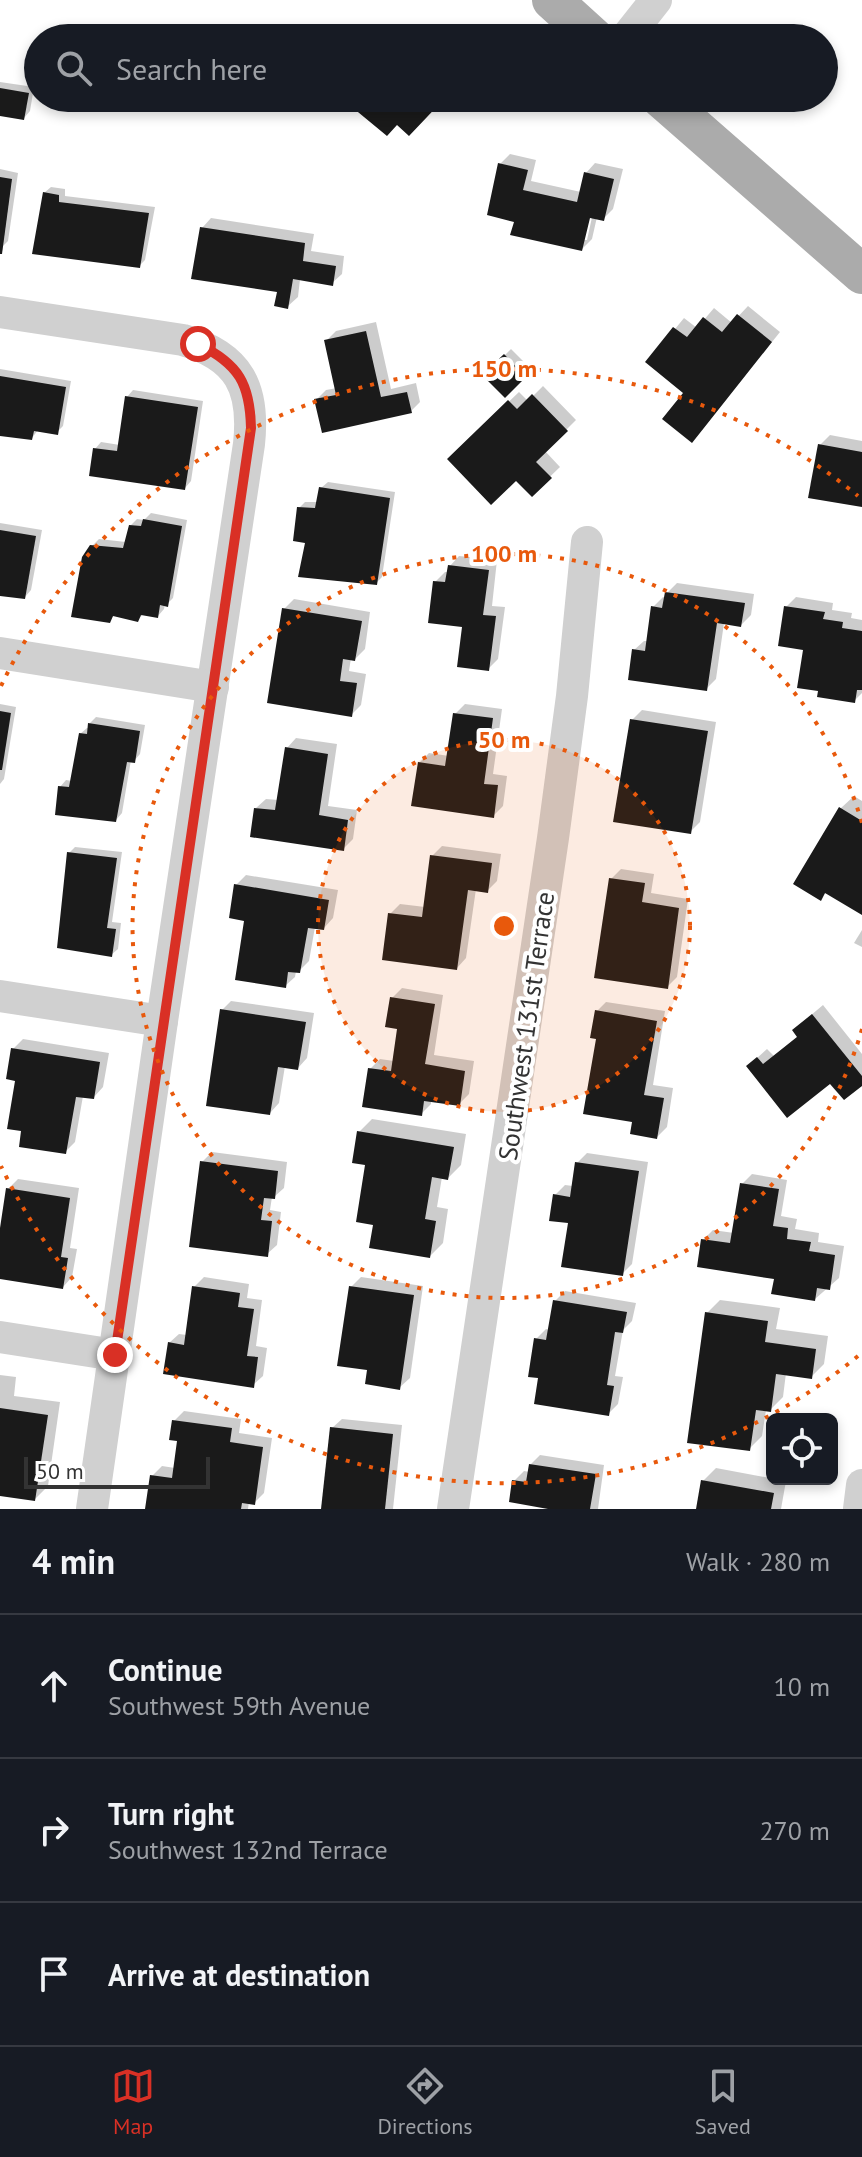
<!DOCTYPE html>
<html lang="en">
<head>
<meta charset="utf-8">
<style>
	:root { --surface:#171b24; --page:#20242c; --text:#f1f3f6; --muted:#9ea1a6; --line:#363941; --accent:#d93025 }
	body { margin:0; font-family:"PT Sans",sans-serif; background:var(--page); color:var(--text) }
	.controls { position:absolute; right:24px; bottom:24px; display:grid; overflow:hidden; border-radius:12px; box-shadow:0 4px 12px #0003 }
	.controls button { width:72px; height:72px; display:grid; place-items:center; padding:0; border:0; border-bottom:2px solid var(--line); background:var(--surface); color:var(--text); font:40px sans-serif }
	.scale { position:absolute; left:24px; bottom:20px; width:186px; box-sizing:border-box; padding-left:8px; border:4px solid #333; border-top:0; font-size:22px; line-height:28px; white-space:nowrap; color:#333; -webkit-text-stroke:6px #fff; paint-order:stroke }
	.stop { position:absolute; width:24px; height:24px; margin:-18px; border:6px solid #d93025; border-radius:50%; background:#fff }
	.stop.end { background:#d93025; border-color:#fff; box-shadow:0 2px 8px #0008 }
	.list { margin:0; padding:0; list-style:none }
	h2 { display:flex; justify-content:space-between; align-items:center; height:104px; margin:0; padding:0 32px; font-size:34px }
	h2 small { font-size:26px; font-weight:400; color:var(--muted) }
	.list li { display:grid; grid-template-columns:52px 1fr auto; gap:24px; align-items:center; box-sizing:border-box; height:144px; padding:0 32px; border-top:2px solid var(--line) }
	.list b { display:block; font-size:30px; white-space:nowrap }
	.list p { margin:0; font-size:26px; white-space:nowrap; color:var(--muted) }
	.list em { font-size:26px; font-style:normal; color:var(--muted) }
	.icon { flex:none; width:44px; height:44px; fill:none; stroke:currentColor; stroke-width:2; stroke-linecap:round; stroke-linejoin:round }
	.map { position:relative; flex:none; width:862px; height:1509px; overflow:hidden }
	.search { position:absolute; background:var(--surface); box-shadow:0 4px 12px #0003; left:24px; right:24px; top:24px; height:88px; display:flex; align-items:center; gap:20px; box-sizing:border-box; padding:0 28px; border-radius:44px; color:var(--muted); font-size:30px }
	.sheet { height:536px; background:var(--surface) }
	nav { display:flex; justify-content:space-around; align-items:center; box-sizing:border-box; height:112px; border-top:2px solid var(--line); background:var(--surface); font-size:22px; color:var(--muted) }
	nav a { display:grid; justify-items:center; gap:4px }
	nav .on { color:var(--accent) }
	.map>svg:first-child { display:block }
</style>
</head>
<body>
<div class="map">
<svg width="862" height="1509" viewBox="0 0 862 1509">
	<rect width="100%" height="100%" fill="#fff"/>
	<g fill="#0003" fill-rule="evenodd">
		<path d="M357,25L374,38H347Z"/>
		<path d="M0,82L34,87L30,111L24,118L0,114Z"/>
		<path d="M510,154L536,160L531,181L581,192L586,173L595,163L623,169L613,209L603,219L597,217L592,239L582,249L516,220L500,164ZM590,208H594L587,240H583Z"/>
		<path d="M0,169L18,173L8,241L2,247H0Z"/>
		<path d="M51,187L65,189V196L155,207L145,260L139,266L44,193Z"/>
		<path d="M211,218L314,234L311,251L344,256L342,274L332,283L300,279L298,297L288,306L279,290L202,228Z"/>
		<path d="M748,306L780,332L702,430L686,393L648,362L684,318L697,328L714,308L732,323Z"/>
		<path d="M376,322L391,389L416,383L420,402L411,411L316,400L326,390L337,388L326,341L336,331Z"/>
		<path d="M511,349L531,369L505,395L485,375Z"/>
		<path d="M0,369L71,381L63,426L57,432L38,430L32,438L0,434Z"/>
		<path d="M543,386L576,420L545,451L560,467L532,494L516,478L449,459L519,392L528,401Z"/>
		<path d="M133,390L203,401L191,481L185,488L95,449L101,442L120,445L127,397Z"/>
		<path d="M830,435L862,441V505L820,445Z"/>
		<path d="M328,482L395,492L382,577L376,583L308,542L299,508L305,502H319L321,488Z"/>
		<path d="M151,513L187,520L173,598L167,604H165L164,609L158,616L144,613L138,620L116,614L109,620L92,546L99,539L126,542L130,526L137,519L144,520Z"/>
		<path d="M0,523L42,530L31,590L25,597L0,594Z"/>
		<path d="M459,556L497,560L492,606L505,607L498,659L488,669L464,625L435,582L445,572H449L450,566Z"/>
		<path d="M677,583L754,594L751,615L741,625L724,623L716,679L706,689L634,650L644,641H648L653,607L663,597L666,598L667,593Z"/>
		<path d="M796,597L833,603L832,610L852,613L851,618L862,620V693L854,701L805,648L786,607Z"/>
		<path d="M294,599L370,612L365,649L355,659L351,658L349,671L366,674L361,705L351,715L284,609Z"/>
		<path d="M0,704L16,707L4,779L0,784Z"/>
		<path d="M465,704L502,709L493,774L507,776L503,806L493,816L419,763L429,753L449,756L455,714Z"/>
		<path d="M642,710L716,722L700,822L690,832L632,720Z"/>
		<path d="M96,717L145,725L140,754L134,761L131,760L122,813L116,820L60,787L66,780L72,781L80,734L87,728H89L90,723Z"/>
		<path d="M296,738L337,744L328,806L357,810L353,839L343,849L256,808L266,799L279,800L287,748Z"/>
		<path d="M854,796L862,801V913L827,892L820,898L841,808Z"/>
		<path d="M442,846L501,854L497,881L487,891L476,889L466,958L457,968L390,914L400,904L425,907L432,856Z"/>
		<path d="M75,847L122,852L112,922L121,923L118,949L111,955L69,853Z"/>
		<path d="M621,869L654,874L651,893L688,899L677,977L667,987L611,879Z"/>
		<path d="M246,875L338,890L333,918L324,928L315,927L309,961L299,971H296L295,977L285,986L247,919L236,885Z"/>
		<path d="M862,930V947L854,943Z"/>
		<path d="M402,988L443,995L434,1055L474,1061L469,1094L459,1104L431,1100V1104L421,1114L370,1069L380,1059L394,1061L400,1027L392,998Z"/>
		<path d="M231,1001L314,1013L307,1058L298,1068L285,1066L279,1103L270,1113L222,1010Z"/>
		<path d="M606,1002L665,1011L653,1085L673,1088L667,1127L657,1137L634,1120L598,1038L597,1011Z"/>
		<path d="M823,1005L862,1054V1083L830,1081L748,1066L767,1049L774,1056L798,1036L804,1021Z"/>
		<path d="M23,1039L109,1053L103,1087L94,1097L83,1096L75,1142L65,1152L24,1129L13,1049Z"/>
		<path d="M372,1119L466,1134L461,1165L448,1178L442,1177L437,1207L448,1209L443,1243L430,1256L376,1224L367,1164L359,1132Z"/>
		<path d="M212,1152L287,1162L284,1188L274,1197H272L270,1210L281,1212L277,1245L267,1254L202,1162Z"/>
		<path d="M587,1153L648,1162L632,1264L622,1274L570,1222L555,1195L565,1185L573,1186L577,1163Z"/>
		<path d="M752,1174L787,1180L781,1216L797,1219L795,1229L819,1233L818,1242L844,1246L839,1278L815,1299L703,1240L713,1230L734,1233L742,1184Z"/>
		<path d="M18,1179L79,1188L70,1248L77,1249L72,1277L63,1287L0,1277V1241L8,1189Z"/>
		<path d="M204,1277L249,1284L247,1298L262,1300L256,1346L267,1348L263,1376L253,1385L169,1343L179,1334L187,1335L194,1287Z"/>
		<path d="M361,1277L423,1286L410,1378L400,1387L370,1369L351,1287Z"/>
		<path d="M565,1291L636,1303L632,1321L623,1330L615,1376L623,1377L618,1404L608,1414L540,1377L536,1339L546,1329L550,1330L555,1301Z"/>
		<path d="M720,1300L780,1308L776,1329L828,1336L824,1364L811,1377L786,1373L783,1397L770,1410H766L762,1436L749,1449L707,1313Z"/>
		<path d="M0,1375L16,1377L14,1396L60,1402L48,1486L35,1499L0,1494Z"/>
		<path d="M184,1411L241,1419L239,1433L272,1438L264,1493L254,1503L249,1502L248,1509H155L152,1476L162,1466L175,1468L179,1440L174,1421Z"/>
		<path d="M342,1419L402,1425L393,1509H323L332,1428Z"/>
		<path d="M540,1455L604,1465L598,1509H550L514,1481L524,1471L530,1472V1465Z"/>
		<path d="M716,1468L786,1481L781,1509H698L703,1481Z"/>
	</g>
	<g fill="#1a1a1a">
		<path d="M0,88L29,93L24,120L0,116Z"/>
		<path d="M341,98H445L409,136L397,125L387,136Z"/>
		<path d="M498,163L528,170L523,190L577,202L584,172L614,179L604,221L590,218L582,251L510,235L514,222L487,215Z"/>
		<path d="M0,177L12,179L2,254H0Z"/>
		<path d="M43,192L59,195V202L149,213L140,268L32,254Z"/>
		<path d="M200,227L305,243L303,261L336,266L333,286L293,279L288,309L274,306L277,292L191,279Z"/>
		<path d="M737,314L772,342L692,443L662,419L683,393L645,362L673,327L687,337L703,317L722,332Z"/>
		<path d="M366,331L381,397L407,392L412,413L322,433L314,399L336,395L324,340Z"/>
		<path d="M504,354L526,377L505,398L482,375Z"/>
		<path d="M0,376L66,387L58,435L34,431L32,440L0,436Z"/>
		<path d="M532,394L568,431L536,462L552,478L532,497L516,481L491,505L447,459L508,400L517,409Z"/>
		<path d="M125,396L198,407L185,490L89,476L93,448L117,451Z"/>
		<path d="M818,444L862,452V507L808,498Z"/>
		<path d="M319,487L390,498L377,585L298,577L305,543L293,541L297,507L315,508Z"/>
		<path d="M143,519L182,526L168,607L160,605L158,618L141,615L138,622L113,616L110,623L71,617L82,557L90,545L123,548L129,525L141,526Z"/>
		<path d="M0,530L36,536L25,599L0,596Z"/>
		<path d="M448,565L489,570L483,615L496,616L489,671L457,667L462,627L428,623L433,581L445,582Z"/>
		<path d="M665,592L745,603L741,627L717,623L707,691L628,680L632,649L645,651L651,606L662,608Z"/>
		<path d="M784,606L825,612L823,619L843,622L842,628L862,631V690H857L855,703L817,697L818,691L797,688L803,650L778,646Z"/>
		<path d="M282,608L362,621L355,661L343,659L340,681L357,683L352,717L267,703Z"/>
		<path d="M0,711L11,713L2,770H0Z"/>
		<path d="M453,713L493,718L484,784L498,785L494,818L411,806L418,762L445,766Z"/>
		<path d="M630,719L708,731L691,834L613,822Z"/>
		<path d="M88,723L140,731L135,763L127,762L116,822L55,815L58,786L69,787L79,733L87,734Z"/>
		<path d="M285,747L328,754L319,815L348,820L344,851L250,837L254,808L275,810Z"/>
		<path d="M839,807L862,821V915L825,893L821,901L793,884Z"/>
		<path d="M67,852L117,858L107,928L116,929L112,957L57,948Z"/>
		<path d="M430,855L492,863L488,893L468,890L457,970L382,960L388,913L422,917Z"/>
		<path d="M609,878L645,883L642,902L679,908L668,989L594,978Z"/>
		<path d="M234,884L329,900L324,930L308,928L300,973L288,972L286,988L235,980L244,921L229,918Z"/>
		<path d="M390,997L435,1004L425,1064L465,1071L460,1106L424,1101L422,1116L362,1107L368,1068L391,1071L397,1029L385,1027Z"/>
		<path d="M220,1009L306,1022L298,1070L278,1067L270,1115L206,1106Z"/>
		<path d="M595,1010L657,1021L644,1095L664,1098L657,1139L630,1134L632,1122L583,1114L596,1039L590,1038Z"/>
		<path d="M812,1014L862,1076V1086L844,1100L830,1084L787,1118L746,1066L757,1057L763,1064L797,1037L792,1030Z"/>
		<path d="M11,1048L100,1062L94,1099L76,1097L66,1154L19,1147L21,1131L7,1129L15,1081L6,1079Z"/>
		<path d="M357,1131L454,1147L448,1180L432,1177L425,1219L436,1221L430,1258L369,1248L373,1225L356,1222L365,1165L352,1163Z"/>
		<path d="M200,1161L278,1171L275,1199L264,1198L261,1220L272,1221L268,1257L189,1247Z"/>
		<path d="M575,1162L639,1171L623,1276L561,1267L568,1223L549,1221L553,1194L570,1197Z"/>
		<path d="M740,1183L779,1189L773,1226L788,1228L787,1239L811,1242L809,1251L835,1255L830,1290L817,1288L815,1301L771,1294L774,1279L697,1267L701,1239L730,1243Z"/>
		<path d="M6,1188L70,1198L61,1257L68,1258L63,1289L0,1279V1228Z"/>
		<path d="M192,1286L240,1293L238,1307L254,1309L247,1356L258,1357L254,1388L163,1374L168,1342L184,1345Z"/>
		<path d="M349,1286L414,1295L400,1390L365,1384L367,1370L337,1366Z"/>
		<path d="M553,1300L627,1312L623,1333L615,1332L607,1385L614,1386L609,1416L534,1404L538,1378L528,1377L534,1338L546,1340Z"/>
		<path d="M705,1312L768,1321L765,1342L816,1349L812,1379L776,1374L771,1412L756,1410L750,1451L687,1443Z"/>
		<path d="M0,1408L48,1415L35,1501L0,1496Z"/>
		<path d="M172,1420L232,1428L230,1442L263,1447L255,1505L242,1503L241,1509H145L150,1475L172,1478L177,1441L169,1440Z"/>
		<path d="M330,1427L393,1434L385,1509H321Z"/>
		<path d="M529,1464L596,1474L590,1509H548L509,1502L512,1480L526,1482Z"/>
		<path d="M701,1480L774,1493L771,1509H696Z"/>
	</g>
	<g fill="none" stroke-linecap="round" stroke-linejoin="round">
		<g stroke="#d0d0d0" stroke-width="32">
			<path d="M626,38L656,0"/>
			<path d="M0,312L183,340C239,356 255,388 249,444L162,1021L92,1509"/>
			<path d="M0,653L213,687"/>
			<path d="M0,996L162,1021"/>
			<path d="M0,1337L115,1355"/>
			<path d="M453,1509L553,838L572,696L587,542"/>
			<path d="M859,1509L862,1485"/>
		</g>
		<g stroke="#ababab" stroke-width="40">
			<path d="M552,0L594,38"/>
			<path d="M661,98L862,274"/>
		</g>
	</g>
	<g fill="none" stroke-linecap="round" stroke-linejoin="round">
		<path stroke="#d93025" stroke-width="10" d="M115,1355L251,428C250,384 239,364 198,344"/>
	</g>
	<circle cx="504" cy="926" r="186" fill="#e8590c" fill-opacity=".12"/>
	<g fill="none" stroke="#e8590c" stroke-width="4" stroke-dasharray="4 8">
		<circle cx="504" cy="926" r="186"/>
		<path d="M862 1029A372 372 0 1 1 862 823"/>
		<path d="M858 1356A557 557 0 0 1 1 1166M1 686A557 557 0 0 1 858 496"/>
	</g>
	<g text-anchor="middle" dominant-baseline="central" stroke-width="8" stroke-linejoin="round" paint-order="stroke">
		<g font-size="26" fill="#333" stroke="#fff">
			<text transform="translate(526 1026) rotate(-82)">Southwest 131st Terrace</text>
		</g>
	</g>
	<circle cx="504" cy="926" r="12" fill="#e8590c" stroke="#fff" stroke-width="4"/>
	<g font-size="24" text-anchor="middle" font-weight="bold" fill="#e8590c" stroke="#fff" stroke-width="8" stroke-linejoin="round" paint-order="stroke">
		<text x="504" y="377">150 m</text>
		<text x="504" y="562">100 m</text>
		<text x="504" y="748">50 m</text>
	</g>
</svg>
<div class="controls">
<button><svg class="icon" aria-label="locate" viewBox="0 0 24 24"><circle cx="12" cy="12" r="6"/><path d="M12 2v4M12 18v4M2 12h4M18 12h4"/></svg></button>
</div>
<div class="scale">50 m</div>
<div class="stop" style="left:198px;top:344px"></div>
<div class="stop end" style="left:115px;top:1355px"></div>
<div class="search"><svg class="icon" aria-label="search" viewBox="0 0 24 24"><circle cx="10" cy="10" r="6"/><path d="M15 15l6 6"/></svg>Search here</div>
</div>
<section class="sheet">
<h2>4 min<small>Walk · 280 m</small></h2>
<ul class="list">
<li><svg class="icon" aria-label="ahead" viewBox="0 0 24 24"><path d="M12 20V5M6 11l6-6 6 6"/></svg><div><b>Continue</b><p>Southwest 59th Avenue</p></div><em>10 m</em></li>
<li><svg class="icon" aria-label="right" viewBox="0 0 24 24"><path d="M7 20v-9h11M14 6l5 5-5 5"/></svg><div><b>Turn right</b><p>Southwest 132nd Terrace</p></div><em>270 m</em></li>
<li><svg class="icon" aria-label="arrive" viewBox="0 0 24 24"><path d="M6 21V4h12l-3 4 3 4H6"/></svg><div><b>Arrive at destination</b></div></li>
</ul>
</section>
<nav>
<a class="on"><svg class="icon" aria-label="map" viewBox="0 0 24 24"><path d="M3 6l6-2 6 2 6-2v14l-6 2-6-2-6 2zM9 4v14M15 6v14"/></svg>Map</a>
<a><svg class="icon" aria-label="directions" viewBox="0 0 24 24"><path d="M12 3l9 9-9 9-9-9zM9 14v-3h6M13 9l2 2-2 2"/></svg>Directions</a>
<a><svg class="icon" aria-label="saved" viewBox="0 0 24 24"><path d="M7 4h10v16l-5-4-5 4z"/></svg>Saved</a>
</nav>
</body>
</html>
